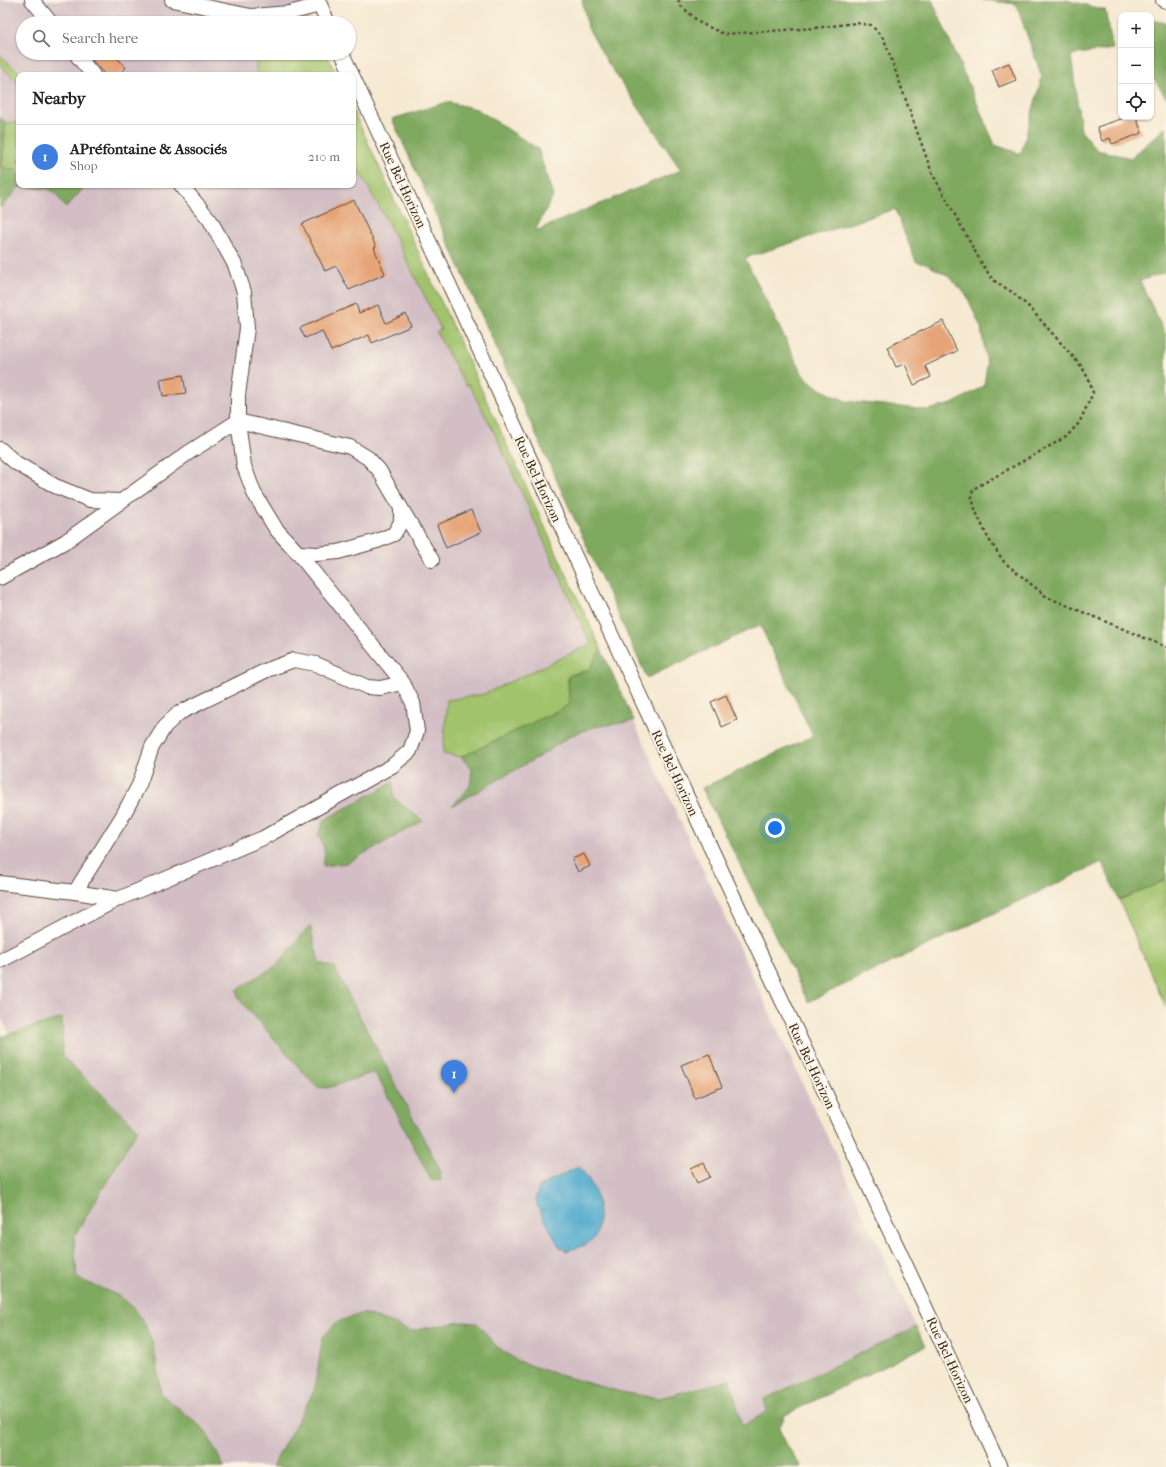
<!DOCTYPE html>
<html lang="en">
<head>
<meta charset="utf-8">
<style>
	:root { --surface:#fff; --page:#f6f6f6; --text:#222; --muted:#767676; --line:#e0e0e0; --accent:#b45309 }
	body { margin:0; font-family:"IM FELL French Canon",serif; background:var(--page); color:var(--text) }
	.controls { position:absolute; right:12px; top:12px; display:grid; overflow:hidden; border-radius:8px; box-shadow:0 1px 3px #0004 }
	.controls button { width:36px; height:36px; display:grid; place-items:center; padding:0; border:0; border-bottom:1px solid var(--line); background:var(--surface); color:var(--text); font:20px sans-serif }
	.you { position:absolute; left:775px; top:828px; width:14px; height:14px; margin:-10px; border:3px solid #fff; border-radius:50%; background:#1a73e8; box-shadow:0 0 0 6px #1a73e833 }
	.badge { display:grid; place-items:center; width:26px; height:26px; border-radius:50%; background:var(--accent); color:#fff; font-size:13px; font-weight:700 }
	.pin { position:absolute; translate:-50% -33px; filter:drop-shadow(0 1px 2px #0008) }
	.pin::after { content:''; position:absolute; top:21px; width:14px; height:12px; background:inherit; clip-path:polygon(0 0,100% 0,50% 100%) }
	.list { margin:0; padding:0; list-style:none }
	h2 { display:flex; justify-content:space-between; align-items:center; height:52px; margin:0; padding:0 16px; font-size:17px }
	h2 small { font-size:13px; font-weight:400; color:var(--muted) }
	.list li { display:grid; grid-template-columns:26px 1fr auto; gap:12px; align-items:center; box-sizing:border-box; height:64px; padding:0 16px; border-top:1px solid var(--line) }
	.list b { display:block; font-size:15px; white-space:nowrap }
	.list p { margin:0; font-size:13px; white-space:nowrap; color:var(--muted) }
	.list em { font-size:13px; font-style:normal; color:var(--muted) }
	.icon { flex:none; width:22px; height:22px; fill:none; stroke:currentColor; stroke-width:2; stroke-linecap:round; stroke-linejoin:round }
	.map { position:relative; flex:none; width:1166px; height:1467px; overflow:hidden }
	.search { position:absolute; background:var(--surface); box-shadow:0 1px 3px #0004; left:16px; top:16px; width:340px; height:44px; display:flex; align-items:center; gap:10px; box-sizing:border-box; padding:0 14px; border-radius:22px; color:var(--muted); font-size:15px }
	.panel { position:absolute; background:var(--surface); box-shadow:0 1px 3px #0004; left:16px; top:72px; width:340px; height:116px; border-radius:8px }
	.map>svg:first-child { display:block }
</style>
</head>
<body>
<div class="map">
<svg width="1166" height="1467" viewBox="0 0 1166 1467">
	<rect width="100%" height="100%" fill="#fcf5e5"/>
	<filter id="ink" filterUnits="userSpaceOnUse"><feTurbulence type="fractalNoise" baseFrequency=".025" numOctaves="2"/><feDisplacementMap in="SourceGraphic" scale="8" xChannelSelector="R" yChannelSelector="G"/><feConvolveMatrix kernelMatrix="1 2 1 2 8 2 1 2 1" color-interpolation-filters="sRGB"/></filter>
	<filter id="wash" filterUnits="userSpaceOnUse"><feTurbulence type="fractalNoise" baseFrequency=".012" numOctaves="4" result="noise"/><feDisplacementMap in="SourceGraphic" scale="16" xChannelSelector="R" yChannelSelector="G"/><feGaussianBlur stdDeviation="0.9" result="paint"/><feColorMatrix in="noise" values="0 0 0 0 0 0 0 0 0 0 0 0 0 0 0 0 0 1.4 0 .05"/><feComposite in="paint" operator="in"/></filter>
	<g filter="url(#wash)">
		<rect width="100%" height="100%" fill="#f5e9d1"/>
		<path fill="#d2bec4" d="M0,0H300L312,23H23V53H326L337,75H19V185H353V110L622,696L916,1327L764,1398L767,1412L742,1426L730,1380L659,1398L625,1393L556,1374L518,1361L496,1346L477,1323L461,1322L410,1331L390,1322L323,1337L314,1391L272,1467H224L207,1434L196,1422L161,1394L157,1363L121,1298L77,1278L73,1237L138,1129L63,1057L61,1019L10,1034L0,1016Z"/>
		<g fill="#a1c36c" stroke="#6e7645">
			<path d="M256,53H326L337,75H256Z"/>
			<path d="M0,55L22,75H19V84L0,65Z"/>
			<path d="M353,110L601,649L589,670L568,676L569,705L461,757L443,754L447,700L484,694L591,644L493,430L469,385H466L436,332L441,329L388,223L353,160Z"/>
			<path d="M19,122V169L9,170L2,166L6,123Z"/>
			<path d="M1166,880V1008L1119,900Z"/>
		</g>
		<g fill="#80a960" stroke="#5e6a3f" fill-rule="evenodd">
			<path d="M582,0H932L995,145L1021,154L1042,77L1016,4L983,0H1066L1105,10L1113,49L1071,55L1081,131L1097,150L1131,158L1166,127V272L1140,281L1166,336V880L1119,900L1102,862L808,1002L702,788L813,736L760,625L647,678L392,119L447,102L477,109L538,149L553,196L535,231L681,170L608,63L588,28ZM895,209L916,262L926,264L947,275L967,296L981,328L987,364L984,386L952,404L928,410L846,401L820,389L803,375L745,258Z"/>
			<path d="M1151,20L1166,23V98L1151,74Z"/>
			<path d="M0,118L6,123L2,166L9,170L19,169V185H86L66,208L55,193L49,189L19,187L3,206L0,207Z"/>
			<path d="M601,649L634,721L594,727L572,735L540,756L452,806L470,786L472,769L461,757L569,705L568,676L589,670Z"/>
			<path d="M393,782L394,798L423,821L347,863L323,866C325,854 326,846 318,836L324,820Z"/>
			<path d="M310,925L319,963L334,967L439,1168L441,1181L431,1180L383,1087L374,1072L328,1088L316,1087L239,999L237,990L278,964Z"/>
			<path d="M62,1018L63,1057L138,1129L74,1237L77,1278C89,1284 111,1291 122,1298C154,1322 156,1358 161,1394L196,1422L207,1434L224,1467H0V1037Z"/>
			<path d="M363,1313L390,1322L410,1331L461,1322L477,1323L496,1346L518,1361L556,1374L625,1393L659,1398L730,1380L742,1426L767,1412L764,1399L916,1327L926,1346L785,1415L779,1429L787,1445L801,1467H272L314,1391L323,1337L337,1322Z"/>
		</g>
		<path fill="#51abce" stroke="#466a76" d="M578,1167C595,1182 603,1207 597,1229C596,1232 596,1236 594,1238C588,1246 575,1248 566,1251L559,1246L537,1206L536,1196L540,1186Z"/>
		<g id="blocks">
			<g fill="#e6a478">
				<path d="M86,53H113L126,68L117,75H105Z"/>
				<path d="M1009,63L1016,80L999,87L992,70Z"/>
				<path d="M1127,117H1136L1142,133L1112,144L1110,138L1102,141L1097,127Z"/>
				<path d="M354,200L376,247L374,248L385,274L349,290L336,266L325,271L302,224Z"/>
				<path d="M356,304L359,313L378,305L386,323L406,314L411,326L372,343L369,335L331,351L322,331L305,338L300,328Z"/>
				<path d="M943,321L957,351L925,366L931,377L914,385L905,364L896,367L887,347Z"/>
				<path d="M183,375L186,393L163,396L160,379Z"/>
				<path d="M471,510L481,532L446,548L437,525Z"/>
				<path d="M726,695L737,720L722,727L711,702Z"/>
				<path d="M584,854L590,866L578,872L572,859Z"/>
				<path d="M709,1054L722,1087L695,1098L681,1065Z"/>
				<path d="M704,1163L710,1177L697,1183L691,1169Z"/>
			</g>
		</g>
	</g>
	<g filter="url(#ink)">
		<use href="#blocks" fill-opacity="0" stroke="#574739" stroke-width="1"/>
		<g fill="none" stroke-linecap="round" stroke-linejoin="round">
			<g stroke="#574739" stroke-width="16">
				<g id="minor">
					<path d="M32,0L51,23"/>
					<path d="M172,0L251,16L289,13L320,5"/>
					<path d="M318,0L328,23"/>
					<path d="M1163,0L1166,1"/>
					<path d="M75,53L93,75"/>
					<path d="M342,53L352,75"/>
					<path d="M353,77L624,662L1000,1467"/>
					<path d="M0,449L16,463L55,486L90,500L121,501"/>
					<path d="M401,508L432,560"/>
					<path d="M0,578L66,541L188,453L238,421L350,447L368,458L379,470L401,508V522L394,534L377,541L338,552L317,554L298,553"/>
					<path d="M0,883L75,892L122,817L139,785L152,747L165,726L179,713L267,670L294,660L316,664L367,687L380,688L403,683"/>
					<path d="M75,892L118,899"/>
					<path d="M0,961L118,899L263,838L392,766L410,751L417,731L413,703L403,683L298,553L276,529L254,493L244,466L238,421V395L247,328L244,292L235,265L210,220L181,185"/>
				</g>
			</g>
			<path stroke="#574739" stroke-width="2.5" stroke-dasharray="3 3" stroke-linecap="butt" d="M678,0L681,6L700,23L724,34L815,28L856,23L871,25L884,39L932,173L982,264L993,280L1012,292L1029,307L1082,367L1089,380L1093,393L1079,423L1066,437L975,488L971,494L976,512L988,538L1004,562L1047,597L1166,647"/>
			<use href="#minor" stroke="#fff" stroke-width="14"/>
		</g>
	</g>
	<g text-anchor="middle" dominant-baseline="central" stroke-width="4" stroke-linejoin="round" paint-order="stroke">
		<g font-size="13" fill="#3b2a1e" stroke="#fcf5e5">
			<text transform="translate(403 185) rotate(65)">Rue Bel-Horizon</text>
			<text transform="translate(538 479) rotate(65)">Rue Bel-Horizon</text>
			<text transform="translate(675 773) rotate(65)">Rue Bel-Horizon</text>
			<text transform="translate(812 1066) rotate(65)">Rue Bel-Horizon</text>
			<text transform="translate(950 1360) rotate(65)">Rue Bel-Horizon</text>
		</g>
	</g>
</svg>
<div class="controls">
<button>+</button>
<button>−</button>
<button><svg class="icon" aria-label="locate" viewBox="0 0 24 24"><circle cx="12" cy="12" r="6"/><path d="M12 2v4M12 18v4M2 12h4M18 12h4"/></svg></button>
</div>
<div class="you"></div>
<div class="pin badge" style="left:454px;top:1093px;background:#3f7fe0">1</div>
<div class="search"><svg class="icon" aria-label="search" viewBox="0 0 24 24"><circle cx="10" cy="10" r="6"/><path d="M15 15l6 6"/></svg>Search here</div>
<section class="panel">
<h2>Nearby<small></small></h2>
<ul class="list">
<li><span class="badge" style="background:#3f7fe0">1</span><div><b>APréfontaine &amp; Associés</b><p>Shop</p></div><em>210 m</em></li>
</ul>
</section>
</div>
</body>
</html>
